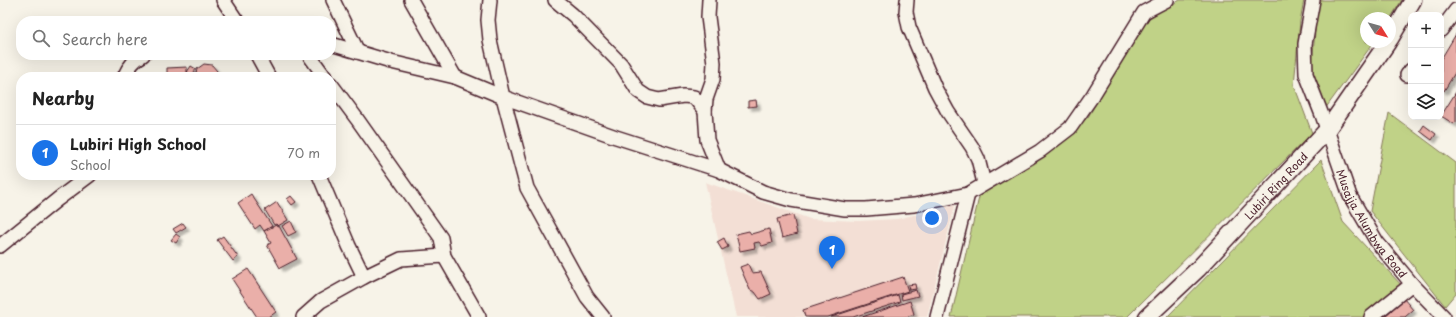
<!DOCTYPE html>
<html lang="en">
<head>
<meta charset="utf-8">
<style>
	:root { --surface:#fff; --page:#f2f2f2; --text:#222; --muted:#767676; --line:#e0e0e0; --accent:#1a73e8 }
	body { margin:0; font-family:"Playpen Sans",sans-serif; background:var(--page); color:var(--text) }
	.controls { position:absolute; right:12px; top:12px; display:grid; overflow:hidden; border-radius:8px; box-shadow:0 4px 16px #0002 }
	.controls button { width:36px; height:36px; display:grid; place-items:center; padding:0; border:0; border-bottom:1px solid var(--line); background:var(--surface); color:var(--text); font:20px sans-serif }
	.compass { position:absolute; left:1360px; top:12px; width:36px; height:36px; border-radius:50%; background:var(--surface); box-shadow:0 4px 16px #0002; rotate:127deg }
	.you { position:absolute; left:932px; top:218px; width:14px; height:14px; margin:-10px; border:3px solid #fff; border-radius:50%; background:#1a73e8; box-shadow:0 0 0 6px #1a73e833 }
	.badge { display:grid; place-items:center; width:26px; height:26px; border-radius:50%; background:var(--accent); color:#fff; font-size:13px; font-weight:700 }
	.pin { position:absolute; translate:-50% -33px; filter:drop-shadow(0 1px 2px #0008) }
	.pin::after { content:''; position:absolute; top:21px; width:14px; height:12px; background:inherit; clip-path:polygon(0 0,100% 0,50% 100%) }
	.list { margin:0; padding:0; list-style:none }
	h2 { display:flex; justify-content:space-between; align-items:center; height:52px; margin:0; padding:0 16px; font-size:17px }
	h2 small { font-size:13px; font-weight:400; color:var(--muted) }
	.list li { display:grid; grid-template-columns:26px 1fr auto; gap:12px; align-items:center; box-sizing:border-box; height:56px; padding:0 16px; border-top:1px solid var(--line) }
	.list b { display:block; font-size:15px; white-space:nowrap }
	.list p { margin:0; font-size:13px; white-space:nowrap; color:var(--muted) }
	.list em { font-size:13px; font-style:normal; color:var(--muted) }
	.icon { flex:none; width:22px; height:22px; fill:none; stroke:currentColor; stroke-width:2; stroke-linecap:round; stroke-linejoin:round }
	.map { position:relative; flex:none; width:1456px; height:317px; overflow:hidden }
	.search { position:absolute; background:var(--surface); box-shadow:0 4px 16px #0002; left:16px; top:16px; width:320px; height:44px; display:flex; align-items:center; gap:10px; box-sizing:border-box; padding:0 14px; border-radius:16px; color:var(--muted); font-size:15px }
	.panel { position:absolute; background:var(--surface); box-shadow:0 4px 16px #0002; left:16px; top:72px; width:320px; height:108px; border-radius:16px }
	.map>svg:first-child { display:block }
</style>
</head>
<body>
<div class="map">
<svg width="1456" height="317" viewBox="0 0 1456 317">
	<defs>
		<filter id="shadow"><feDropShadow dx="3.5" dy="3.5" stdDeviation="1" flood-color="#0004"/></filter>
	</defs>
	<rect width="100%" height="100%" fill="#f7f3e8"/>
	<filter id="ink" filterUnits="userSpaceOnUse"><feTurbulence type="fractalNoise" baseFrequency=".025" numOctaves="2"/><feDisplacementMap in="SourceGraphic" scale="8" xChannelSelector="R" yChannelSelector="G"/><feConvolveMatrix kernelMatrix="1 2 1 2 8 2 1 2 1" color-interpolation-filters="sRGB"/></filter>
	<g filter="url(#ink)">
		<path fill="#f3dfd5" d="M705,182L810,219L858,221L897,219L955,205L927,317H736Z"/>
		<g fill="#c0d287" stroke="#857859">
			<path d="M1180,0H1304L1300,21L1294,85L1312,133L1127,317H951L980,193L1034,164L1088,117L1122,59L1148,19Z"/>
			<path d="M1318,0H1402L1390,19L1366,18V42H1374L1325,109L1315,86L1312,64Z"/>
			<path d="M1389,113L1456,163V293L1445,306L1370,211Z"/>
			<path d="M1321,160L1343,222L1403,287L1369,317H1167Z"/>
		</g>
		<g fill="#eaafa9" stroke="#4a1f2b" filter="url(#shadow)">
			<path d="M1456,34V71L1444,91L1441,89V59Z"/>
			<path d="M204,64L212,65L217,71V77H195L197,69Z"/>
			<path d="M191,66L196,69L192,75L187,72Z"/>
			<path d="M187,67V77H167V68Z"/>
			<path d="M1456,92V122L1454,124L1441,116Z"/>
			<path d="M756,100L757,106L748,107V101Z"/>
			<path d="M1424,125L1436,134L1432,140L1420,131Z"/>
			<path d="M251,194L272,226L264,231L260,225L255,229L238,203Z"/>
			<path d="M291,196L296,202L292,205L287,199Z"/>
			<path d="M277,202L288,220L278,226L276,224L274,225L265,210Z"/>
			<path d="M793,215L797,234L782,238L777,219Z"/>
			<path d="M291,221L296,232L288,236L282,226Z"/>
			<path d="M183,223L186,227L176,233L173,229Z"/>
			<path d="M276,225L277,227L279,226L297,259L280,268L267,245L271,243L264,231Z"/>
			<path d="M769,229L772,243L762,246L759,242L754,243L755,248L740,251L736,234L749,231L751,234Z"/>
			<path d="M176,234L180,237L176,243L171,240Z"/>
			<path d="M223,236L238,257L233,261L217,240Z"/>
			<path d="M724,238L728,247L722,250L717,242Z"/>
			<path d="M748,264L752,273L761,272L771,294L760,299L755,292L750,290L740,267Z"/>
			<path d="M248,269L276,312L269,317H257L232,279Z"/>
			<path d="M903,277L908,291L828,317H805L803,310Z"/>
			<path d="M915,284L916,289L909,290L908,285Z"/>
			<path d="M916,290L918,296L902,300L901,294Z"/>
			<path d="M898,295L900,302L853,317H831Z"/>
			<path d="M1404,299L1413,310L1405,317H1384Z"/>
			<path d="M910,301L914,314L906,317H862Z"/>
		</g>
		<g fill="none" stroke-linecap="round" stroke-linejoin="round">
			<g stroke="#4a1f2b" stroke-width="16">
				<g id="minor">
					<path d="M223,0L237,21"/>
					<path d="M333,0L358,52"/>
					<path d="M411,0L455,77"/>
					<path d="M490,0L488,20L490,40L503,97L527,188L587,297L603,317"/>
					<path d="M555,0L573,15L621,64L638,91L647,97L659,100L683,96L694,97L705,111"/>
					<path d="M709,0L708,17L714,63L713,79L706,99L705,111L707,140L719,170"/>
					<path d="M907,0L906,12L909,27L935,88L948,112L972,147L978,159L984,183"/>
					<path id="s1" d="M1313,0L1305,44L1306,74L1322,115L1350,196L1377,242L1412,284L1444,317"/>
					<path d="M1441,30L1456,10"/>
					<path d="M331,44L391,62L455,77L503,97L616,137L719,170L763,192L791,200L845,209H866L914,205L968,194L1040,151L1070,128L1093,95L1144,12L1167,0"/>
					<path d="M257,55L269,77"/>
					<path d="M309,55L325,77"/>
					<path d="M1407,75L1411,70"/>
					<path d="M124,77C128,68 135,59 143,55"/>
					<path d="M331,84L357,119L441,238L444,256L479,317"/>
					<path d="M319,175L349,246L364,277"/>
					<path d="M0,246L58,199L90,175"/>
					<path d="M303,317L321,301L364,277L401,259L444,256"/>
					<path d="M937,317L968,194"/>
					<path d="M1371,317L1412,284"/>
				</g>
			</g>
			<g stroke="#4a1f2b" stroke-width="19">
				<g id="major">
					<path d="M1390,39L1413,0"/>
					<path id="s2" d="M1147,317L1198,269L1327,130L1388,42"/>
				</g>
			</g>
			<use href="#minor" stroke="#f7f3e8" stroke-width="13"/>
			<use href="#major" stroke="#f7f3e8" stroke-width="16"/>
		</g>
	</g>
	<g text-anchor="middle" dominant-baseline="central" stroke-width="3.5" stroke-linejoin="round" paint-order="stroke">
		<g font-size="11" fill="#4a1f2b" stroke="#f7f3e8">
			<text stroke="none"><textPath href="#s2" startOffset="184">Lubiri Ring Road</textPath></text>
			<text stroke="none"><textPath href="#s1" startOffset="239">Musajja Alumbwa Road</textPath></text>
		</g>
	</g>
</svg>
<div class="controls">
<button>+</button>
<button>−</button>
<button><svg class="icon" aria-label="layers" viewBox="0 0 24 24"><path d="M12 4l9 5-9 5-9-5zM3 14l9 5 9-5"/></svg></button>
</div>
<svg class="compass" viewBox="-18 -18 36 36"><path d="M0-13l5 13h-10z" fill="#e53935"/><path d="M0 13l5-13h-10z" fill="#767676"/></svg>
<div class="you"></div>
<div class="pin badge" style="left:832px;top:269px">1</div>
<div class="search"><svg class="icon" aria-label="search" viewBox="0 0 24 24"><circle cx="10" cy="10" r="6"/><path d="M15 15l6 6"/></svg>Search here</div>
<section class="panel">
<h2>Nearby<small></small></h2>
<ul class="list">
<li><span class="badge">1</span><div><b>Lubiri High School</b><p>School</p></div><em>70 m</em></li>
</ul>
</section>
</div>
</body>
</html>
